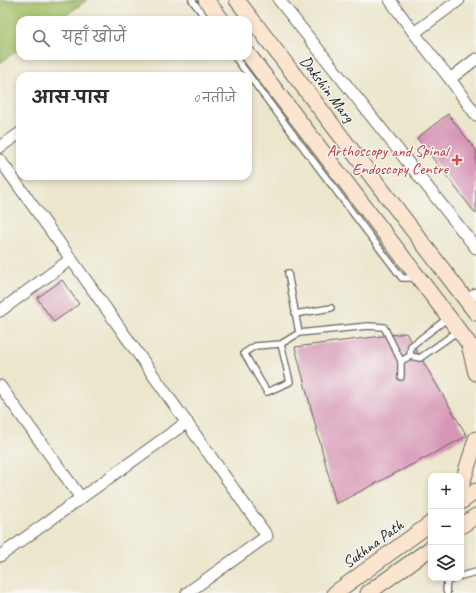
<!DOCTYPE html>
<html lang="hi">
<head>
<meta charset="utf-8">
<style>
	:root { --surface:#fff; --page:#f2f2f3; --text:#2b2b33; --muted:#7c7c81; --line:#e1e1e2 }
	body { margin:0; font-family:Caveat,"Playpen Sans Deva",sans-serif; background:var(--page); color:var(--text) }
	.controls { position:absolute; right:12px; bottom:12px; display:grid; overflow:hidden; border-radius:8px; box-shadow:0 2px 6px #0003 }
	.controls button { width:36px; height:36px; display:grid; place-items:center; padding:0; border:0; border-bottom:1px solid var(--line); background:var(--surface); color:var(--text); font:20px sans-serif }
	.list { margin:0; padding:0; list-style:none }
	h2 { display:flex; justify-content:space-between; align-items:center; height:52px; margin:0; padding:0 16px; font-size:17px }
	h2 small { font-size:13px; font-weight:400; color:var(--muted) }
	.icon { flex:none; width:22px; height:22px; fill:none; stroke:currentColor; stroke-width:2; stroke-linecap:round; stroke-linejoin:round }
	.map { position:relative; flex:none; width:476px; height:593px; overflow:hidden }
	.search { position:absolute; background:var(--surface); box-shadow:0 2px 6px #0003; left:16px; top:16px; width:236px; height:44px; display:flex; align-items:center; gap:10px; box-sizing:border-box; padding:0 14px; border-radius:12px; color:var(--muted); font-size:15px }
	.panel { position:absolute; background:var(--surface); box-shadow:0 2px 6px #0003; left:16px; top:72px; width:236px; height:108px; border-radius:12px }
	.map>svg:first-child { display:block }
</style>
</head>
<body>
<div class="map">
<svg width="476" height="593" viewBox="0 0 476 593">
	<rect width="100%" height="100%" fill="#f6f6f2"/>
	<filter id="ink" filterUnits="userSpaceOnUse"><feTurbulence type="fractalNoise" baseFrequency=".025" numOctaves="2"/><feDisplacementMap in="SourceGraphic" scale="8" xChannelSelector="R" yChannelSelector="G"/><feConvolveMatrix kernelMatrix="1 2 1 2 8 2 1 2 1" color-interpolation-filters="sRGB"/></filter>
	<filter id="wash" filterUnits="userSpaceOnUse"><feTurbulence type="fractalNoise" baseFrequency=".012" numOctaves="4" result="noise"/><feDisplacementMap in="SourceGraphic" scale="16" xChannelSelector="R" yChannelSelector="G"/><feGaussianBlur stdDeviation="0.9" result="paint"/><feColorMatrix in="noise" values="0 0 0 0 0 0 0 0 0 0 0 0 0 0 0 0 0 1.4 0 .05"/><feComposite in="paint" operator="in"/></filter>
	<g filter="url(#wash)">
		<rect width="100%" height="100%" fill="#ece6cc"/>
		<path fill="#a2bf66" stroke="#5f6e41" d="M0,0H87L59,20H20V48L0,63Z"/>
		<g id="blocks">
			<g fill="#d796b6">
				<path d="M448,114L476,150V214L417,138Z"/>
				<path d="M62,280L79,304L54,322L37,298Z"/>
				<path d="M406,333L467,436L336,504L295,347Z"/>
			</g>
		</g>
	</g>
	<g filter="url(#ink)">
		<use href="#blocks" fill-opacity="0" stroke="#65635a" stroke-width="1"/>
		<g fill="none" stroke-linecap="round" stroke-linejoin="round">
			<g stroke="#65635a" stroke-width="8">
				<g id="service">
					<path d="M192,0L207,20"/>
					<path d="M234,56L402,278H416"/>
					<path d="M288,273L299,333L368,326L384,327L401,361L410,356"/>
					<path d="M295,314L331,308"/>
					<path d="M448,318L411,346L410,356L420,358L458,331"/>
					<path d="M281,344L255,346L244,353L267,392L290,382L281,344L299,333"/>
					<path d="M401,377V361"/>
					<path d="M461,576L476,572"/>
					<path d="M447,593L446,590L447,582L455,578"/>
				</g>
			</g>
			<g stroke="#65635a" stroke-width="13">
				<g id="minor">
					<path d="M279,0L476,248"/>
					<path d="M390,0L414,33L450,79L476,115"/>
					<path d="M414,33L459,0"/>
					<path d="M450,79L476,59"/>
					<path d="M0,147L20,133"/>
					<path d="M0,160L71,259L267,536L187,593"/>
					<path d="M466,301L476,294"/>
					<path d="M0,311L71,259"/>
					<path d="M0,386L81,498"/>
					<path d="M0,556L187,422"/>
				</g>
			</g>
			<g stroke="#65635a" stroke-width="17">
				<g id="secondary">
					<path d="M206,0L222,20"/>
					<path d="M237,0L476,313"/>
					<path d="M248,54L476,353"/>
					<path d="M469,345L476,373"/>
					<path d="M461,487L476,439"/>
					<path d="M461,502L476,491"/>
					<path d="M461,526L476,516"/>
					<path d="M335,593L431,523"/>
					<path d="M368,593L431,548"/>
				</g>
			</g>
			<use href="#service" stroke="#fff" stroke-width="5.5"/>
			<use href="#minor" stroke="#fff" stroke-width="11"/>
			<use href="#secondary" stroke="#fbe5cf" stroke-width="15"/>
		</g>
	</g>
	<path fill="#e0444e" stroke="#f6f6f2" stroke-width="1.5" d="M455 154h4v4h4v4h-4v4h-4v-4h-4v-4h4z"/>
	<g text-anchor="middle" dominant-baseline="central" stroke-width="3" stroke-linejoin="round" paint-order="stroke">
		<g font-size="16" fill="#1c1c1c" stroke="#f6f6f2">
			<text transform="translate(327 89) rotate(53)">Dakshin Marg</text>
			<text transform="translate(373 544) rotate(-36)">Sukhna Path</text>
		</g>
		<g font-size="16" fill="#be3a42" stroke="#f6f6f2" text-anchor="end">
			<text x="448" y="151">Arthoscopy and Spinal<tspan x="448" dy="18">Endoscopy Centre</tspan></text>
		</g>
	</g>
</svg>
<div class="controls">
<button>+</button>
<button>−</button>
<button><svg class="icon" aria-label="layers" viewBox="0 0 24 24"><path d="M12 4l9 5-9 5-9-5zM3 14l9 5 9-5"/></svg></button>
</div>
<div class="search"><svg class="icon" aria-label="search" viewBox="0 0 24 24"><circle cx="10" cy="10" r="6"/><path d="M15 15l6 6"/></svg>यहाँ खोजें</div>
<section class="panel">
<h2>आस-पास<small>0 नतीजे</small></h2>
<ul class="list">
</ul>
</section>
</div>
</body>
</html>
